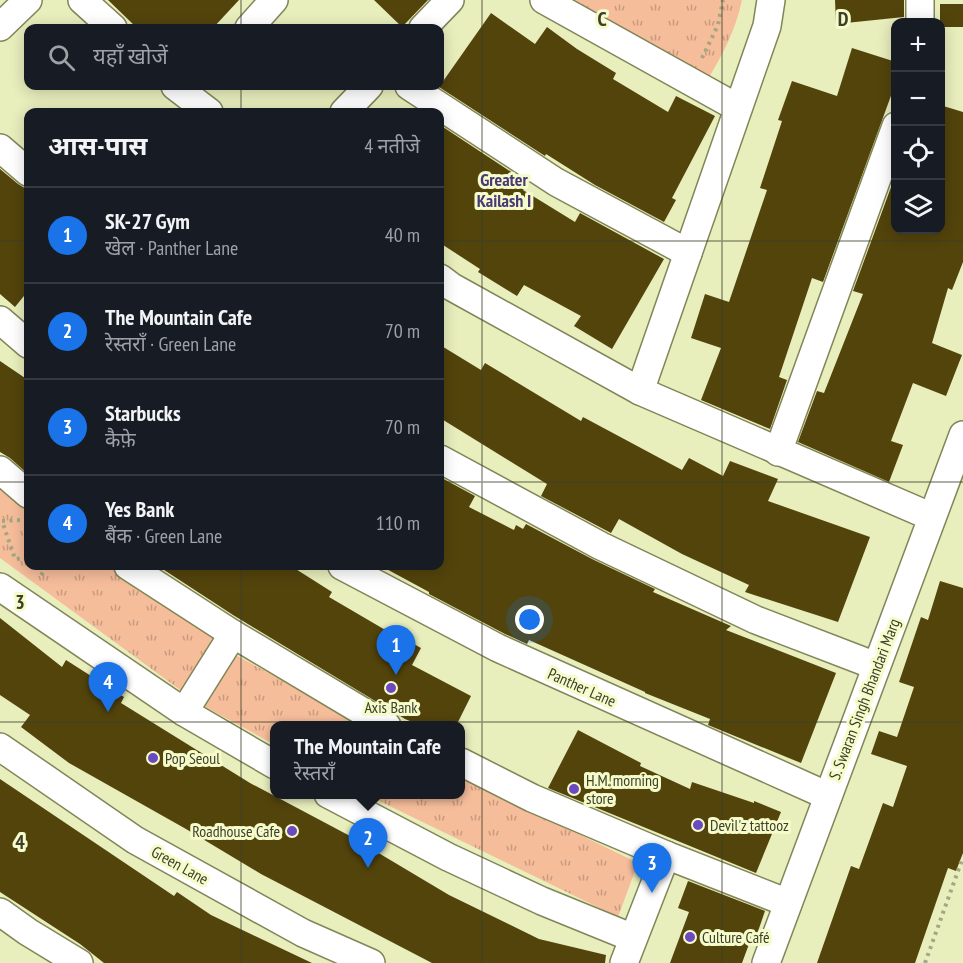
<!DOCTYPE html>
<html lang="hi">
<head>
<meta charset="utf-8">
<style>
	:root { --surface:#171b24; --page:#242831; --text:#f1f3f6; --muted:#9ea1a6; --line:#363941; --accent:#1a73e8 }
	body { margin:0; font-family:"PT Sans Narrow","Noto Sans Devanagari",sans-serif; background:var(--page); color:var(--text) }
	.controls { position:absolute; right:18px; top:18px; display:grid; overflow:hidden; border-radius:12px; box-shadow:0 3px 15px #0003 }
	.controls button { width:54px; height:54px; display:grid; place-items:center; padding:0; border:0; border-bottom:2px solid var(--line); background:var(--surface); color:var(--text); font:30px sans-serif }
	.you { position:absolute; left:530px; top:620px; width:21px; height:21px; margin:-15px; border:4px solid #fff; border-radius:50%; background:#1a73e8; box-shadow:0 0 0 9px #1a73e833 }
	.badge { display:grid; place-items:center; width:39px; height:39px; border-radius:50%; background:var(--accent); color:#fff; font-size:20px; font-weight:700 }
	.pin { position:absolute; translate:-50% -50px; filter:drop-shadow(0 2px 3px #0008) }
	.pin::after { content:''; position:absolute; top:32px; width:21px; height:18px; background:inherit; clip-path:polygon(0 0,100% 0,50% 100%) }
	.popup { position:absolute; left:270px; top:721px; width:195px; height:78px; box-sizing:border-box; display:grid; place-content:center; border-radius:12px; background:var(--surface); filter:drop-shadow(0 2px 4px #0005); font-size:20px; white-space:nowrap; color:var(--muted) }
	.popup b { font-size:22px; color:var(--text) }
	.popup::after { content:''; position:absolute; left:50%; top:100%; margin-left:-12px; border:12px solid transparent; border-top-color:var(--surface) }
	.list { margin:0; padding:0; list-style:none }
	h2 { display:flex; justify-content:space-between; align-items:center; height:78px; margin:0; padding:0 24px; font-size:26px }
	h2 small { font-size:20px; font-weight:400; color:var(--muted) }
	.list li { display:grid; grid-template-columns:39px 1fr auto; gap:18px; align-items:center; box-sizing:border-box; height:96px; padding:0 24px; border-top:2px solid var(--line) }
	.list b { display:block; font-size:22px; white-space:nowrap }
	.list p { margin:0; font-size:20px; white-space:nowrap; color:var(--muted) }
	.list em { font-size:20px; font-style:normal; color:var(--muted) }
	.icon { flex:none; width:33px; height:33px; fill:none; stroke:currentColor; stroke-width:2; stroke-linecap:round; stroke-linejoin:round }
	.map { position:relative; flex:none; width:963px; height:963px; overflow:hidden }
	.search { position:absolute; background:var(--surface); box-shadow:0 3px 15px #0003; left:24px; top:24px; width:420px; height:66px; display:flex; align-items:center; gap:15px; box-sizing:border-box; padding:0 21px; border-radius:12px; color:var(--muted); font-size:22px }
	.panel { position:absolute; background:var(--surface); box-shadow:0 3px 15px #0003; left:24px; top:108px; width:420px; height:462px; border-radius:12px }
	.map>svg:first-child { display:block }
</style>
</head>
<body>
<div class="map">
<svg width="963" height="963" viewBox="0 0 963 963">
	<defs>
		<pattern id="park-tufts" width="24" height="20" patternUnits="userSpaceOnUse" patternTransform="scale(1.5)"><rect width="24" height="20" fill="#f6bd9b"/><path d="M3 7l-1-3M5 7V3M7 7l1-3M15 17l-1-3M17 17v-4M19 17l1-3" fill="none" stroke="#c89b7f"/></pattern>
	</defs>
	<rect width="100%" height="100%" fill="#e9eebd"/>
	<g fill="url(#park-tufts)">
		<path d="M575,0H742C736,29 723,54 708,79Z"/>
		<path d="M0,480L28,502V566H116L219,639L183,692L0,558Z"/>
		<path d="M230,652L365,725L275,726V745L200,704Z"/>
		<path d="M461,777L638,863L618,917L367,795L461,794Z"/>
	</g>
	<g fill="#53440c">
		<path d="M108,0H239L213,28H137Z"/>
		<path d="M374,0H428L402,27Z"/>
		<path d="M835,0H904V17L836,24Z"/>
		<rect x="940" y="4" width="23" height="23"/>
		<path d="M491,13L535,44L547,27L577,49L616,73L613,79L668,112L676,96L715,116L672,198L676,200L664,222L595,185L546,154L545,156L439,87Z"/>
		<path d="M852,48L896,62V82L823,282L812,278L779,377L787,380L770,429L701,400L721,348L691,338L705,294L729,302L767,190L760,188L782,121L778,120L792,81L837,96Z"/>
		<path d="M940,105L963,112V262L952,290L948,288L932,343L962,355L946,396L913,383L891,441L903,445L889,482L798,442L817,391L824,393L863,294L853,291L894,179H896V230H940Z"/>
		<path d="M440,125L528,183L523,190L575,222L580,213L664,259L612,349L574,326L581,316L524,285L517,296L478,272L480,269L440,243Z"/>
		<path d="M0,169L18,184L28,190V291L15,307L0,294Z"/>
		<path d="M440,345L481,370L485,363L581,421L583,417L682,470L689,458L723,476L730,461L778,479L768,501L870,537L838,622L745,592L749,585L682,554L619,519L611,533L541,496L547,484L440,418Z"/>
		<path d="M0,361L28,380V474L10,458L0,452Z"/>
		<path d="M440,477L475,496L469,507L514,530L516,525L523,529L526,524L594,560L655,589L653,592L731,626L726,630L836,673L801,763L708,725L710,719L645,693V692L529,640L527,644L505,634L429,594V592L381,566H440Z"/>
		<path d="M158,566H291L332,592L329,597L399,638L400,636L421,648L412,665L471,696L456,726H422L405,719L233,615Z"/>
		<path d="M940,581L963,588V853L956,871L948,868L915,963H817L851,866L859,869L883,803L893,807L907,766L871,754L879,731L897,737L914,687L899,682L921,617L928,620Z"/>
		<path d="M0,618L62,667L66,660L124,697L121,703L250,783L350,836L449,895L539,939L606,955L605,963H432L261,874L186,829L69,763L21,727L30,715L0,695Z"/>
		<path d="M578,730L641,763L640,766L690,789L692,782L754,803V801L781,812L756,873L548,788Z"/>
		<path d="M0,779L174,896L177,892L211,915L312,963H104L80,944L0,892Z"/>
		<path d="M688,881L765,911L756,937L752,936L742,963H670L689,912L678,908Z"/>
	</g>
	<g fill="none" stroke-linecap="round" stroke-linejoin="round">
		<g stroke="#818558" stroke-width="30">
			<g id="minor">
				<path d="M82,0L113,28"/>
				<path d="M544,0L738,108"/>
				<path d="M920,0V22"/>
				<path d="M0,27L28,0"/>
				<path d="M249,28L274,0"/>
				<path d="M423,28L450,0"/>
				<path d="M175,86L209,112"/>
				<path d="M409,86L556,182L688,253"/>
				<path d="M344,112L369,86"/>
				<path d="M0,148L28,172"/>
				<path d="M440,278L452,287L640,391L932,517"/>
				<path d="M0,320L28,344"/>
				<path d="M640,391L767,26L771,0"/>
				<path d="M778,452L896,126"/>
				<path d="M440,459L601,546L756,620L876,666"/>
				<path d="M0,470L28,494"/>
				<path d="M128,566L233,634L387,726"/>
				<path d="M342,566L498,648L828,796"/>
				<path d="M0,587L184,712L275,765"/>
				<path d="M184,712L233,634"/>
				<path d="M0,747L135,840L303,933L371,963"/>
				<path d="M461,762L532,798L666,855"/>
				<path d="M328,794L448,857L542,901L633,938"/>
				<path d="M0,912L28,932L79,963"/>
				<path d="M624,963L666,855L788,903"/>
				<path d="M766,963L963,435"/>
			</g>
		</g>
		<g stroke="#a3a782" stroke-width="4" stroke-dasharray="3 4.5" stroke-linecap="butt">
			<path d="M702,58L718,25L723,0"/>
			<path d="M20,520L2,521L15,559L28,558"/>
			<path d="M41,575L48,566"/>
			<path d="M925,963L963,857"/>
		</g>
		<use href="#minor" stroke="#fff" stroke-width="27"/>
	</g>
	<path fill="none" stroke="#3d3f2b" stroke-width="1.5" stroke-opacity="0.55" d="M241,0V28M482,0V963M722,0V963M241,86V112M0,241H28M440,241H963M0,482H28M440,482H963M241,566V963M0,722H963"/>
	<g fill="#6c48c1" stroke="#f6fbca" stroke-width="2">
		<circle cx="391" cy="688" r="6"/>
		<circle cx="153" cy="758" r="6"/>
		<circle cx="574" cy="789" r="6"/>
		<circle cx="698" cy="825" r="6"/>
		<circle cx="292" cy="831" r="6"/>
		<circle cx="690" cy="937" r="6"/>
	</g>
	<g text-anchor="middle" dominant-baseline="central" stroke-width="6" stroke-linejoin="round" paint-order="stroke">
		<g font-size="16" fill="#3d3f2b" stroke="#f6fbca">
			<text transform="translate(582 687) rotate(24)">Panther Lane</text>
			<text transform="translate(864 699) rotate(-69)">S. Swaran Singh Bhandari Marg</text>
			<text transform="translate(180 865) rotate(29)">Green Lane</text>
		</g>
		<g font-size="16" fill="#3d3f2b" stroke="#f6fbca" text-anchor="start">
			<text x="391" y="707" text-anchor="middle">Axis Bank</text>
			<text x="165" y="758">Pop Seoul</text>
			<text x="586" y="780">H.M. morning<tspan x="586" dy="18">store</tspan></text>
			<text x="710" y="825">Devil'z tattooz</text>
			<text x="280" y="831" text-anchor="end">Roadhouse Cafe</text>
			<text x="702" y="937">Culture Café</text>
		</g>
		<g font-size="18" font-weight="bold" fill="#493a77" stroke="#f6fbca">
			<text x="504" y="179">Greater<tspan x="504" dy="21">Kailash I</tspan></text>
		</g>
	</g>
	<g font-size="20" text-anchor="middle" font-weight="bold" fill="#3d3f2b" stroke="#f6fbca" stroke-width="6" stroke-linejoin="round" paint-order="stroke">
		<text x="602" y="26">C</text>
		<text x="843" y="26">D</text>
		<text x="20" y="609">3</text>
		<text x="20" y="849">4</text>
	</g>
</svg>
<div class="controls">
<button>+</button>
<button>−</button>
<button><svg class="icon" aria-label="locate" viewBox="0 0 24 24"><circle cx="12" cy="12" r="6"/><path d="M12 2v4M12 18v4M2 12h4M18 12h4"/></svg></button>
<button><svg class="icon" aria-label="layers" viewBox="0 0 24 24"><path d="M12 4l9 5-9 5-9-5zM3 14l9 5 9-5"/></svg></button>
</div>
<div class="you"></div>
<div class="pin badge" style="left:396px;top:675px">1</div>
<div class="pin badge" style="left:368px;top:868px">2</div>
<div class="popup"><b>The Mountain Cafe</b>रेस्तराँ</div>
<div class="pin badge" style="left:652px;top:893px">3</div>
<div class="pin badge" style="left:108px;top:712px">4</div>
<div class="search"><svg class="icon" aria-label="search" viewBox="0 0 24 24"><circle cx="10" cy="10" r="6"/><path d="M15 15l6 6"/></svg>यहाँ खोजें</div>
<section class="panel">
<h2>आस-पास<small>4 नतीजे</small></h2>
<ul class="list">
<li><span class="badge">1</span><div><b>SK-27 Gym</b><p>खेल · Panther Lane</p></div><em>40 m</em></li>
<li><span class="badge">2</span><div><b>The Mountain Cafe</b><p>रेस्तराँ · Green Lane</p></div><em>70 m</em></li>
<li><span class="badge">3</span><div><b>Starbucks</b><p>कैफ़े</p></div><em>70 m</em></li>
<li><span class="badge">4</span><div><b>Yes Bank</b><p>बैंक · Green Lane</p></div><em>110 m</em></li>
</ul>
</section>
</div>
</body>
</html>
